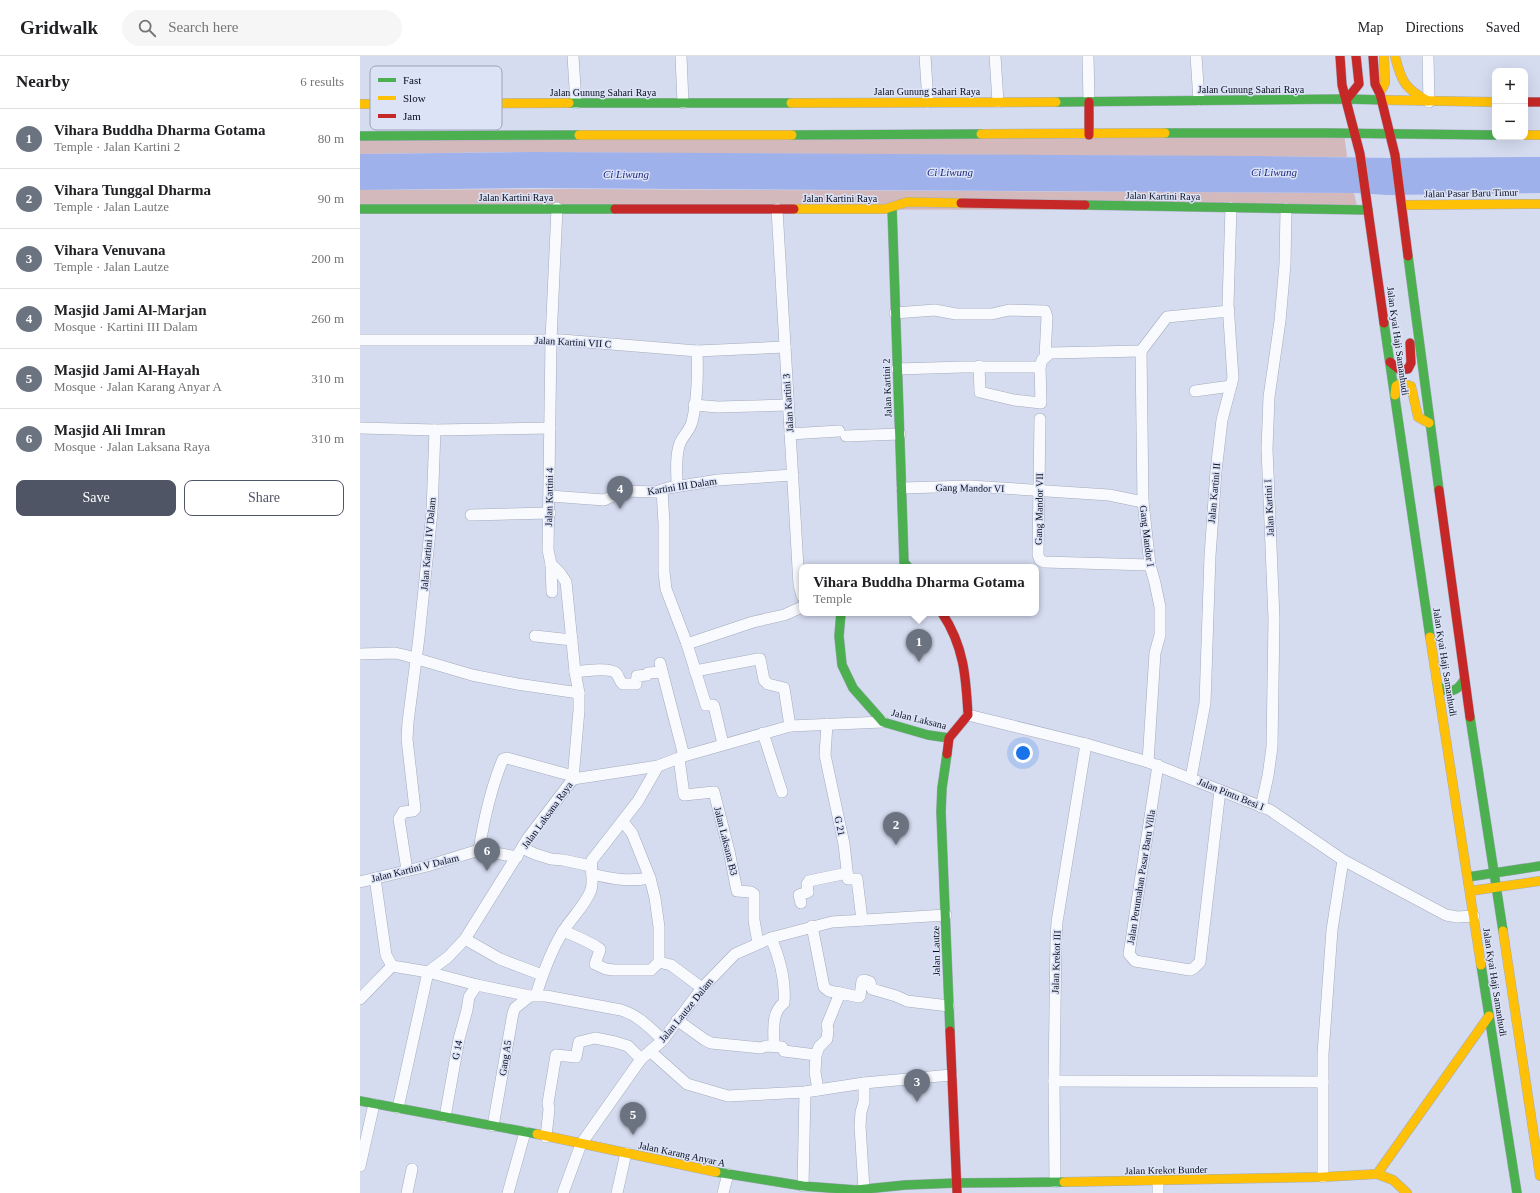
<!DOCTYPE html>
<html lang="en">
<head>
<meta charset="utf-8">
<style>
	:root { --surface:#fff; --page:#f6f6f6; --text:#202124; --muted:#757577; --line:#e0e0e0; --accent:#505566 }
	body { margin:0; font-family:Georgia,serif; background:var(--page); color:var(--text) }
	.controls { position:absolute; right:12px; top:12px; display:grid; overflow:hidden; border-radius:8px; box-shadow:0 4px 16px #0002 }
	.controls button { width:36px; height:36px; display:grid; place-items:center; padding:0; border:0; border-bottom:1px solid var(--line); background:var(--surface); color:var(--text); font:20px sans-serif }
	.you { position:absolute; left:663px; top:697px; width:14px; height:14px; margin:-10px; border:3px solid #fff; border-radius:50%; background:#1a73e8; box-shadow:0 0 0 6px #1a73e833 }
	.badge { display:grid; place-items:center; width:26px; height:26px; border-radius:50%; background:var(--accent); color:#fff; font-size:13px; font-weight:700 }
	.pin { position:absolute; translate:-50% -33px; filter:drop-shadow(0 1px 2px #0008) }
	.pin::after { content:''; position:absolute; top:21px; width:14px; height:12px; background:inherit; clip-path:polygon(0 0,100% 0,50% 100%) }
	.popup { position:absolute; left:439px; top:508px; width:240px; height:52px; box-sizing:border-box; display:grid; place-content:center; border-radius:8px; background:var(--surface); filter:drop-shadow(0 1px 3px #0005); font-size:13px; white-space:nowrap; color:var(--muted) }
	.popup b { font-size:15px; color:var(--text) }
	.popup::after { content:''; position:absolute; left:50%; top:100%; margin-left:-8px; border:8px solid transparent; border-top-color:var(--surface) }
	.list { margin:0; padding:0; list-style:none }
	h2 { display:flex; justify-content:space-between; align-items:center; height:52px; margin:0; padding:0 16px; font-size:17px }
	h2 small { font-size:13px; font-weight:400; color:var(--muted) }
	.list li { display:grid; grid-template-columns:26px 1fr auto; gap:12px; align-items:center; box-sizing:border-box; height:60px; padding:0 16px; border-top:1px solid var(--line) }
	.list b { display:block; font-size:15px; white-space:nowrap }
	.list p { margin:0; font-size:13px; white-space:nowrap; color:var(--muted) }
	.list em { font-size:13px; font-style:normal; color:var(--muted) }
	.actions { display:flex; gap:8px; padding:12px 16px }
	.actions a { flex:1; padding:9px 0; border:1px solid var(--accent); border-radius:8px; text-align:center; font-size:14px; color:var(--accent) }
	.actions .main { background:var(--accent); color:#fff }
	.icon { flex:none; width:22px; height:22px; fill:none; stroke:currentColor; stroke-width:2; stroke-linecap:round; stroke-linejoin:round }
	.map { position:relative; flex:none; width:1180px; height:1137px; overflow:hidden }
	header { display:flex; align-items:center; gap:24px; box-sizing:border-box; height:56px; padding:0 20px; background:var(--surface); border-bottom:1px solid var(--line) }
	header strong { font-size:19px }
	nav { display:flex; gap:22px; margin-inline-start:auto; font-size:14px }
	.search { width:280px; height:36px; background:var(--page); display:flex; align-items:center; gap:10px; box-sizing:border-box; padding:0 14px; border-radius:22px; color:var(--muted); font-size:15px }
	main { display:flex }
	aside { flex:1; background:var(--surface) }
	.map>svg:first-child { display:block }
</style>
</head>
<body>
<header>
<strong>Gridwalk</strong>
<div class="search"><svg class="icon" aria-label="search" viewBox="0 0 24 24"><circle cx="10" cy="10" r="6"/><path d="M15 15l6 6"/></svg>Search here</div>
<nav><a>Map</a><a>Directions</a><a>Saved</a></nav>
</header>
<main>
<aside>
<h2>Nearby<small>6 results</small></h2>
<ul class="list">
<li><span class="badge" style="background:#6b7280">1</span><div><b>Vihara Buddha Dharma Gotama</b><p>Temple · Jalan Kartini 2</p></div><em>80 m</em></li>
<li><span class="badge" style="background:#6b7280">2</span><div><b>Vihara Tunggal Dharma</b><p>Temple · Jalan Lautze</p></div><em>90 m</em></li>
<li><span class="badge" style="background:#6b7280">3</span><div><b>Vihara Venuvana</b><p>Temple · Jalan Lautze</p></div><em>200 m</em></li>
<li><span class="badge" style="background:#6b7280">4</span><div><b>Masjid Jami Al-Marjan</b><p>Mosque · Kartini III Dalam</p></div><em>260 m</em></li>
<li><span class="badge" style="background:#6b7280">5</span><div><b>Masjid Jami Al-Hayah</b><p>Mosque · Jalan Karang Anyar A</p></div><em>310 m</em></li>
<li><span class="badge" style="background:#6b7280">6</span><div><b>Masjid Ali Imran</b><p>Mosque · Jalan Laksana Raya</p></div><em>310 m</em></li>
</ul>
<div class="actions"><a class="main">Save</a><a>Share</a></div>
</aside>
<div class="map">
<svg width="1180" height="1137" viewBox="0 0 1180 1137">
	<rect width="100%" height="100%" fill="#d5dcf0"/>
	<g fill="#d3b8bc">
		<path d="M984,77L987,101L150,96L0,98V80Z"/>
		<path d="M206,133L994,137L998,154L0,153V134Z"/>
	</g>
	<path fill="#9eb1ea" d="M171,96L896,100L1030,102L1180,101V137L1028,139L994,137L171,132L0,134V98Z"/>
	<g fill="none" stroke-linecap="round" stroke-linejoin="round">
		<g stroke="#a5abbc" stroke-width="12">
			<g id="street">
				<path d="M213,0L216,47"/>
				<path d="M321,0L323,47"/>
				<path d="M565,0L568,46"/>
				<path d="M635,0L638,46"/>
				<path d="M728,0L729,46"/>
				<path d="M836,0L839,44"/>
				<path d="M1068,0L1069,46"/>
				<path d="M197,152L191,284L188,494L191,508L200,517L206,526L215,616L219,637V654L213,723"/>
				<path d="M417,153L439,529L442,540"/>
				<path d="M535,257L575,254L596,258H632L649,254L685,255L687,261L685,301"/>
				<path d="M0,284H202L337,295L425,291"/>
				<path d="M781,295L783,446L790,509L795,527L800,551V579L795,597L788,706"/>
				<path d="M781,295L807,261L869,255"/>
				<path d="M619,310L620,336L654,344L681,347L680,311L682,304L690,297L781,295"/>
				<path d="M537,313L603,311H680"/>
				<path d="M835,335L871,330"/>
				<path d="M334,349L358,351L428,349"/>
				<path d="M680,363L678,499L680,504L684,506L790,509"/>
				<path d="M0,372L75,374L190,372"/>
				<path d="M430,378L479,375"/>
				<path d="M486,380L540,378"/>
				<path d="M317,430C317,417 315,400 320,387C323,380 330,374 332,366C338,342 338,319 337,295"/>
				<path d="M542,432L610,430L749,439L783,446"/>
				<path d="M302,434L304,467V516L306,533L327,588L346,649H353L354,650L363,688"/>
				<path d="M190,440L244,444L264,435L296,436L308,432L358,424L433,419"/>
				<path d="M111,459L190,457"/>
				<path d="M191,508L192,536"/>
				<path d="M175,580L212,584"/>
				<path d="M327,588L393,566L424,559L442,551"/>
				<path d="M0,598L35,597L44,599L112,619L157,628L219,637"/>
				<path d="M300,607L324,700"/>
				<path d="M335,615L398,603H400L404,624L408,628L424,632L430,670"/>
				<path d="M215,616C224,615 249,611 256,617C259,620 259,625 263,628H276L277,620L287,619L288,617L302,616"/>
				<path d="M608,659L726,688L788,706L910,754L983,804L1086,859L1097,861L1114,860"/>
				<path d="M467,668L465,699L484,788L488,823H497L502,864"/>
				<path d="M403,677L422,736"/>
				<path d="M319,702L324,739L354,736L369,795L377,835L391,836L394,838V864L398,887"/>
				<path d="M798,709L769,898L775,905L830,914L834,912L840,906L860,734"/>
				<path d="M831,722L845,647L850,500L856,415L862,364L873,322L868,248L871,152"/>
				<path d="M901,751L908,720L912,691L914,563L907,393L909,341L920,265L925,208L926,153"/>
				<path d="M162,792L175,798L191,803L203,804L231,810"/>
				<path d="M119,794C124,763 131,732 143,703L147,702L213,720"/>
				<path d="M47,814L39,763L43,756L53,755L55,753L47,683L48,666L59,581L72,456L75,374"/>
				<path d="M232,818C253,823 268,826 290,822"/>
				<path d="M15,822L26,899L32,910"/>
				<path d="M0,826L67,810L119,794L157,801"/>
				<path d="M441,847L439,839L448,836L447,828L449,825L487,817"/>
				<path d="M452,870L464,931L469,935L480,937"/>
				<path d="M203,875C216,880 228,885 240,893V894L235,908L246,913L254,914H291L299,906V871L295,842L290,822L272,777L263,766"/>
				<path d="M411,882C420,903 426,924 424,947C411,956 414,975 414,990"/>
				<path d="M105,883L140,903L182,919"/>
				<path d="M299,906L311,909L342,932"/>
				<path d="M32,910L68,916L117,929L170,940H186L261,954C278,959 290,972 303,984"/>
				<path d="M176,939C183,917 190,897 202,877C211,862 225,850 231,834C234,824 230,814 232,804L278,745L298,710"/>
				<path d="M0,943L32,910"/>
				<path d="M317,964L345,984L351,987L401,992L406,990L422,991L424,995L456,999"/>
				<path d="M290,995L327,1028L368,1040L445,1036L504,1027L591,1019"/>
				<path d="M694,1025L963,1026"/>
				<path d="M504,1027V1046L501,1056L500,1070L504,1133"/>
				<path d="M458,1034L455,1016L456,999L459,991L467,983L468,974L467,969L480,937L499,941L500,940L502,925L504,924L510,926L512,933L536,940L547,945L589,950"/>
				<path d="M38,1052L68,916L88,901L105,883L168,782L213,723L298,710L324,700L430,670L523,666"/>
				<path d="M85,1061L99,983L107,954L109,941L117,929"/>
				<path d="M133,1070L153,957L155,952L170,940"/>
				<path d="M186,1081L189,1053L188,1047L196,999L216,1001L219,986L235,982L255,986L268,990L281,1003"/>
				<path d="M0,1110L14,1048"/>
				<path d="M963,1121V998L972,874L983,804"/>
				<path d="M798,1125V1137"/>
				<path d="M695,1126L694,1025L696,883L697,866L726,688"/>
				<path d="M443,1130L445,1036"/>
				<path d="M47,1137L52,1113"/>
				<path d="M148,1137L165,1076"/>
				<path d="M203,1137L221,1088L281,1003L303,984L342,932L375,898L411,882L472,866L586,859"/>
				<path d="M257,1137L266,1097"/>
				<path d="M363,1137L368,1118"/>
			</g>
		</g>
		<g stroke="#a5abbc" stroke-width="10">
			<g id="fast">
				<path d="M696,46L987,43L1024,44"/>
				<path d="M209,47H431"/>
				<path d="M805,77H965L1135,79"/>
				<path d="M432,79L621,78"/>
				<path d="M0,80L219,79"/>
				<path d="M725,149L1008,154"/>
				<path d="M532,151L544,506L548,511"/>
				<path d="M0,153H255"/>
				<path d="M1048,200L1079,434"/>
				<path d="M1024,267L1070,581"/>
				<path d="M481,557L479,580L482,609L493,632L523,666L568,679L589,682"/>
				<path d="M1078,630C1089,638 1097,636 1104,624"/>
				<path d="M1110,661L1143,875"/>
				<path d="M587,698L582,732L581,756L590,975"/>
				<path d="M1108,821L1180,810"/>
				<path d="M1121,909L1157,1137"/>
				<path d="M0,1045L177,1078"/>
				<path d="M356,1116L443,1130L496,1134L545,1129L596,1127L704,1126"/>
			</g>
		</g>
		<g stroke="#a5abbc" stroke-width="10">
			<g id="slow">
				<path d="M1035,0C1041,25 1045,33 1068,45"/>
				<path d="M1022,33L1025,27L1024,0"/>
				<path d="M1024,44L1135,46"/>
				<path d="M431,47L696,46"/>
				<path d="M0,48L209,47"/>
				<path d="M621,78L805,77"/>
				<path d="M219,79H432"/>
				<path d="M1165,79H1180"/>
				<path d="M1042,149L1180,148"/>
				<path d="M434,153H525L547,146L601,147"/>
				<path d="M1035,339L1036,330L1041,327L1051,330L1058,361L1069,367"/>
				<path d="M1070,581L1121,909"/>
				<path d="M1110,835L1180,825"/>
				<path d="M1143,875L1180,1120"/>
				<path d="M177,1078L356,1116"/>
				<path d="M1017,1118L1129,960"/>
				<path d="M704,1126L963,1121L1017,1118L1033,1124L1047,1137"/>
			</g>
		</g>
		<g stroke="#a5abbc" stroke-width="10">
			<g id="jam">
				<path d="M980,0L982,29L1000,98L1024,267"/>
				<path d="M1013,0L1015,28L1020,38L1035,99L1048,200"/>
				<path d="M987,43L999,28L996,0"/>
				<path d="M729,46V79"/>
				<path d="M1165,46H1180"/>
				<path d="M601,147L725,149"/>
				<path d="M255,153H434"/>
				<path d="M1030,306L1040,314L1048,313L1051,307L1050,287"/>
				<path d="M1079,434L1110,661"/>
				<path d="M582,557C604,590 606,621 608,659L589,682L587,698"/>
				<path d="M590,975L597,1136"/>
			</g>
		</g>
		<use href="#street" stroke="#f9fafd" stroke-width="11"/>
		<use href="#fast" stroke="#4caf50" stroke-width="9"/>
		<use href="#slow" stroke="#ffc107" stroke-width="9"/>
		<use href="#jam" stroke="#c62828" stroke-width="9"/>
	</g>
	<g text-anchor="middle" dominant-baseline="central" stroke-width="3" stroke-linejoin="round" paint-order="stroke">
		<g font-size="10" fill="#080d1c" stroke="#dce3f7">
			<text x="891" y="33">Jalan Gunung Sahari Raya</text>
			<text x="567" y="35">Jalan Gunung Sahari Raya</text>
			<text x="243" y="36">Jalan Gunung Sahari Raya</text>
			<text transform="translate(1111 137) rotate(-1)">Jalan Pasar Baru Timur</text>
			<text transform="translate(803 140) rotate(1)">Jalan Kartini Raya</text>
			<text x="156" y="141">Jalan Kartini Raya</text>
			<text x="480" y="142">Jalan Kartini Raya</text>
			<text transform="translate(1038 285) rotate(82)">Jalan Kyai Haji Samanhudi</text>
			<text transform="translate(213 286) rotate(3)">Jalan Kartini VII C</text>
			<text transform="translate(527 332) rotate(-92)">Jalan Kartini 2</text>
			<text transform="translate(428 347) rotate(-94)">Jalan Kartini 3</text>
			<text transform="translate(322 430) rotate(-9)">Kartini III Dalam</text>
			<text transform="translate(610 432) rotate(1)">Gang Mandor VI</text>
			<text transform="translate(854 437) rotate(-85)">Jalan Kartini II</text>
			<text transform="translate(189 441) rotate(-89)">Jalan Kartini 4</text>
			<text transform="translate(909 452) rotate(-93)">Jalan Kartini I</text>
			<text transform="translate(679 453) rotate(-89)">Gang Mandor VII</text>
			<text transform="translate(787 480) rotate(83)">Gang Mandor I</text>
			<text transform="translate(68 488) rotate(-85)">Jalan Kartini IV Dalam</text>
			<text transform="translate(1085 606) rotate(81)">Jalan Kyai Haji Samanhudi</text>
			<text transform="translate(559 663) rotate(14)">Jalan Laksana</text>
			<text transform="translate(871 738) rotate(22)">Jalan Pintu Besi I</text>
			<text transform="translate(187 759) rotate(-54)">Jalan Laksana Raya</text>
			<text transform="translate(480 770) rotate(78)">G 21</text>
			<text transform="translate(366 785) rotate(76)">Jalan Laksana B3</text>
			<text transform="translate(55 812) rotate(-14)">Jalan Kartini V Dalam</text>
			<text transform="translate(781 821) rotate(-81)">Jalan Perumahan Pasar Baru Villa</text>
			<text transform="translate(576 895) rotate(-91)">Jalan Lautze</text>
			<text transform="translate(696 906) rotate(-88)">Jalan Krekot III</text>
			<text transform="translate(1135 926) rotate(81)">Jalan Kyai Haji Samanhudi</text>
			<text transform="translate(326 954) rotate(-51)">Jalan Lautze Dalam</text>
			<text transform="translate(97 994) rotate(-79)">G 14</text>
			<text transform="translate(145 1002) rotate(-81)">Gang A5</text>
			<text transform="translate(322 1098) rotate(12)">Jalan Karang Anyar A</text>
			<text transform="translate(806 1114) rotate(-1)">Jalan Krekot Bunder</text>
		</g>
		<g font-size="11" font-style="italic" fill="#1f2b7f" stroke="#dce3f7">
			<text x="590" y="116">Ci Liwung</text>
			<text x="914" y="116">Ci Liwung</text>
			<text x="266" y="118">Ci Liwung</text>
		</g>
	</g>
	<rect x="10" y="10" width="132" height="64" rx="6" fill="#dce3f7" stroke="#9ca3b5" stroke-width="1"/>
	<rect x="18" y="22" width="18" height="4" fill="#4caf50"/>
	<rect x="18" y="40" width="18" height="4" fill="#ffc107"/>
	<rect x="18" y="58" width="18" height="4" fill="#c62828"/>
	<g font-size="11" fill="#080d1c">
		<text x="43" y="28">Fast</text>
		<text x="43" y="46">Slow</text>
		<text x="43" y="64">Jam</text>
	</g>
</svg>
<div class="controls">
<button>+</button>
<button>−</button>
</div>
<div class="you"></div>
<div class="pin badge" style="left:559px;top:606px;background:#6b7280">1</div>
<div class="popup"><b>Vihara Buddha Dharma Gotama</b>Temple</div>
<div class="pin badge" style="left:536px;top:789px;background:#6b7280">2</div>
<div class="pin badge" style="left:557px;top:1046px;background:#6b7280">3</div>
<div class="pin badge" style="left:260px;top:453px;background:#6b7280">4</div>
<div class="pin badge" style="left:273px;top:1079px;background:#6b7280">5</div>
<div class="pin badge" style="left:127px;top:815px;background:#6b7280">6</div>
</div>
</main>
</body>
</html>
